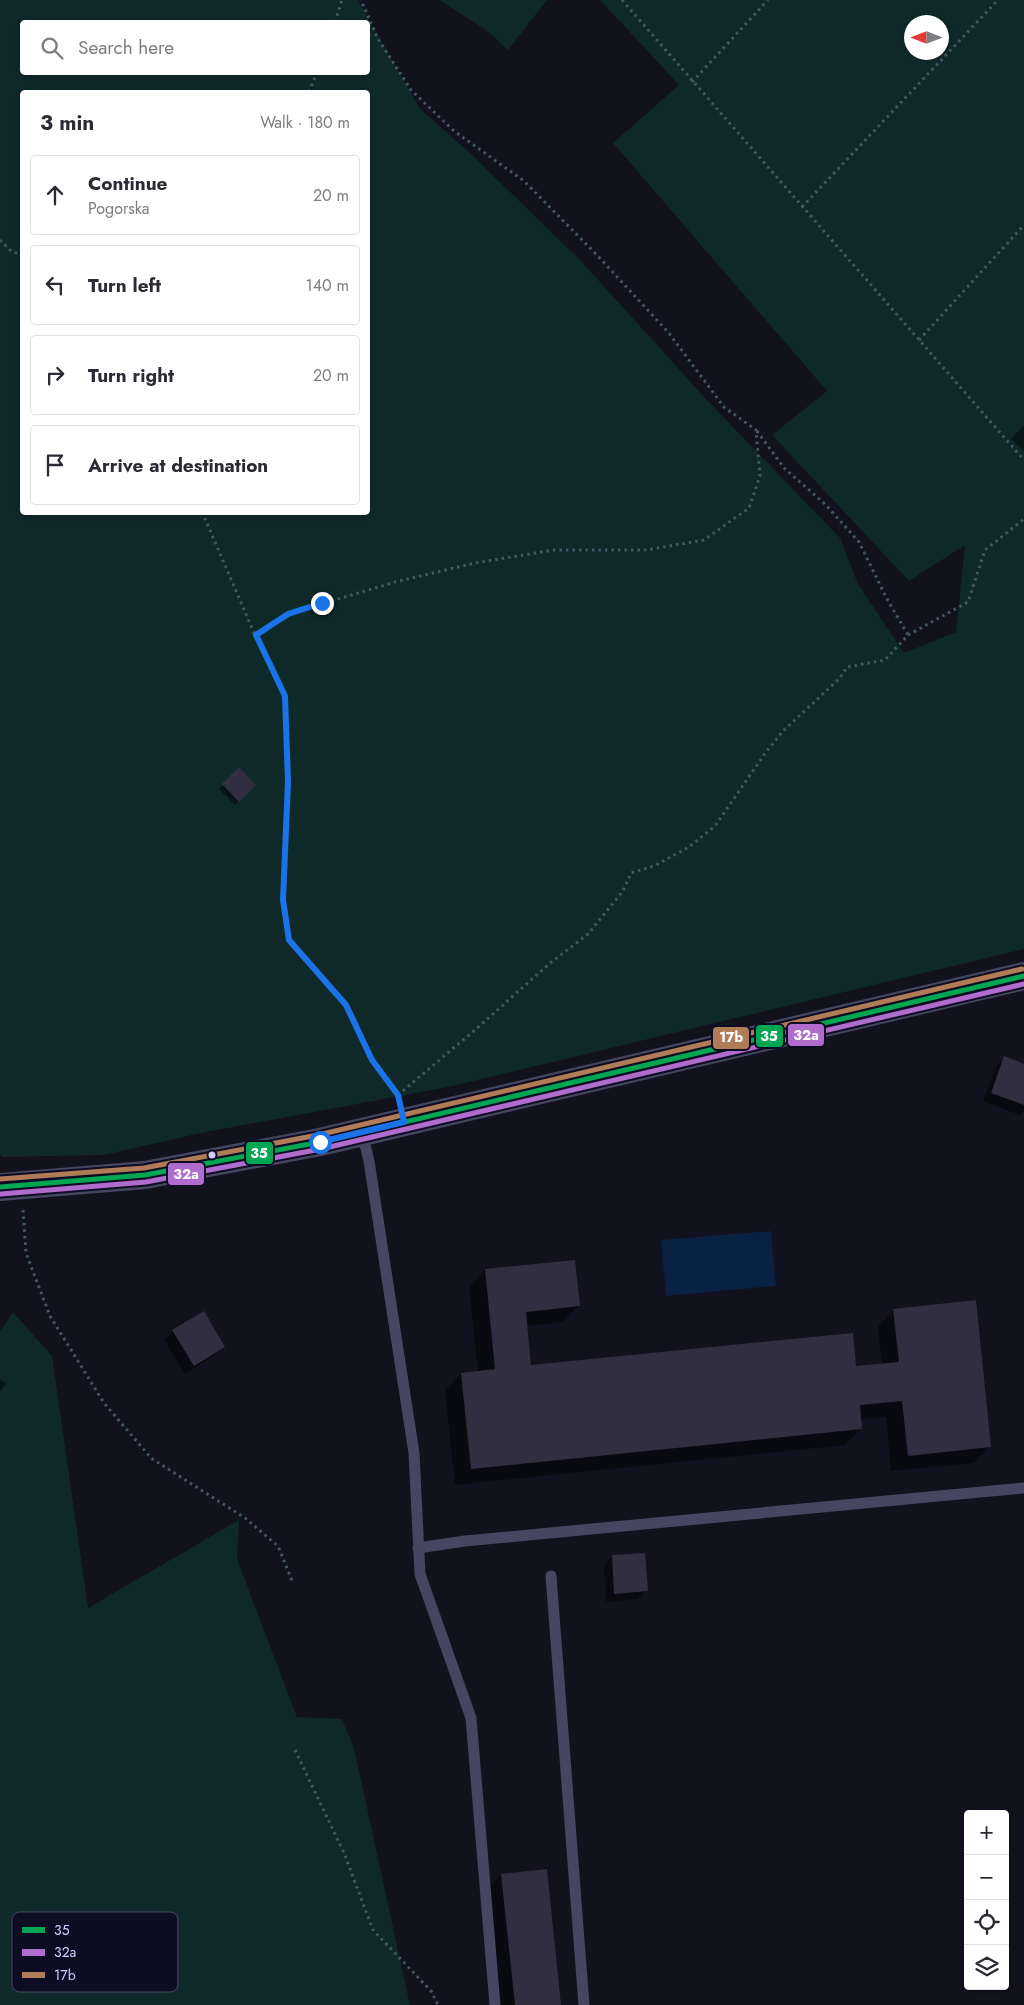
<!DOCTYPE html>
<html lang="en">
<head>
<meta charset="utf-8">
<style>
	:root { --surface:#fff; --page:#f7f7f7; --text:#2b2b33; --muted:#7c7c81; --line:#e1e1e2 }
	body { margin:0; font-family:Jost,sans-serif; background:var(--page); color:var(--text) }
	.controls { position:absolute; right:15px; bottom:15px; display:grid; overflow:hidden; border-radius:5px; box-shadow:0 1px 4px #0004 }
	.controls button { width:45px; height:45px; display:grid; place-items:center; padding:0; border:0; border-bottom:1px solid var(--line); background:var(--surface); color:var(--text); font:25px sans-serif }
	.compass { position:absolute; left:904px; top:15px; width:45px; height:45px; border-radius:50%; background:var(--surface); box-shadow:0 1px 4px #0004; rotate:270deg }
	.stop { position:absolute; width:15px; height:15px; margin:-11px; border:4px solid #1a73e8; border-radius:50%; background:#fff }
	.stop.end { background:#1a73e8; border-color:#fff; box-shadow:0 1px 5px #0008 }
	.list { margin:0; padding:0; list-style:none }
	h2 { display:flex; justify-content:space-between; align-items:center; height:65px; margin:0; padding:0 20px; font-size:21px }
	h2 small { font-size:16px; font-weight:400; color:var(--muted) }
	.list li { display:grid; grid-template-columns:32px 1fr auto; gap:15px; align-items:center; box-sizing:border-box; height:80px; margin:0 10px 10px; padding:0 10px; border:1px solid var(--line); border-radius:5px }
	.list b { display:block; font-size:19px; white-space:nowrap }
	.list p { margin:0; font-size:16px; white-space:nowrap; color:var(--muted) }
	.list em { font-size:16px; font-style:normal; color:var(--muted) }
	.icon { flex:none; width:28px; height:28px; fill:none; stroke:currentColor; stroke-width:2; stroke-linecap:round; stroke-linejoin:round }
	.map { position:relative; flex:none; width:1024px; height:2005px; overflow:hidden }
	.search { position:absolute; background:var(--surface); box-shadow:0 1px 4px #0004; left:20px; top:20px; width:350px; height:55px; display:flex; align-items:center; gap:12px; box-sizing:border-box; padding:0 18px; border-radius:5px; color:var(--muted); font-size:19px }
	.panel { position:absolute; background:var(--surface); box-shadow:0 1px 4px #0004; left:20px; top:90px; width:350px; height:425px; border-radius:5px }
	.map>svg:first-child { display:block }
</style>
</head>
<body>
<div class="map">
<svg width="1024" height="2005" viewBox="0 0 1024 2005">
	<rect width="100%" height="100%" fill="#12111e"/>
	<g fill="#0f2928" fill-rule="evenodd">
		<path d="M0,0H358L420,109L468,151L581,261L706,399L840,538L858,584L904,653L956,632L965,545L909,581L772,435L827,391L613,143L679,85L600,0H1024V949L448,1087L201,1133L104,1155L2,1157L0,1153ZM22,22H368V72H22ZM912,22H942V52H912ZM22,92H368V512H22Z"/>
		<path d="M439,0H547L508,50L486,30Z"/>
		<path d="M13,1312L52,1356L88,1608L239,1520L237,1559L297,1717L342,1719L354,1748L410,2005H0V1332Z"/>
	</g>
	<path fill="#092142" d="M771,1231L776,1286L666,1296L661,1240Z"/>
	<g fill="#0007">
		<path d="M1024,425V451L1011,439Z"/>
		<path d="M239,769L255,785L235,805L219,789Z"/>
		<path d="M1004,1058L1024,1065V1111L1020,1115L983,1101L996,1066Z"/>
		<path d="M485,1271L579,1306L562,1322L526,1326L530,1367L855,1368L882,1365L878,1327L894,1310L990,1447L973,1463L891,1471L886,1417L860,1420L861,1428L845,1445L455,1485L445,1390L461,1374L478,1372L469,1287Z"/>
		<path d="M173,1331L224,1347L215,1355L185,1374L164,1340Z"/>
		<path d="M0,1379L6,1384L0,1392Z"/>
		<path d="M644,1554L646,1591L638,1599L606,1602L604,1565L612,1556Z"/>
		<path d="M501,1875L560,2005H497L484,1892Z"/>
	</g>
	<g fill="#302e40">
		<path d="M239,767L256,785L239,802L222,784Z"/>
		<path d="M1004,1056L1024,1064V1105L991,1093Z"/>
		<path d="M575,1260L580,1306L526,1312L531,1365L853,1333L856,1366L899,1362L893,1309L976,1300L991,1447L908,1456L902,1401L860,1405L862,1429L471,1469L461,1373L495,1369L485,1269Z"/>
		<path d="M204,1311L225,1347L194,1366L172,1330Z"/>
		<path d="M645,1553L648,1591L614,1594L612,1555Z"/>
		<path d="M547,1869L561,2005H515L501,1874Z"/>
	</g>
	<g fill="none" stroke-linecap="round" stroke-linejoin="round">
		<g stroke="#455865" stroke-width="3" stroke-dasharray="2.5 4" stroke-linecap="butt">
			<path d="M622,0L1024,460"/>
			<path d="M335,22L342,0"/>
			<path d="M692,82L768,0"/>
			<path d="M309,92L317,72"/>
			<path d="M802,207L998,0"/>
			<path d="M0,240L11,251L22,255"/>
			<path d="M919,340L1024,225"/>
			<path d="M757,431L784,468L825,504L859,542L887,599L908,635"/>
			<path d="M202,512L255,635L285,696L288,782L283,900L289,940L346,1005L372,1060L398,1095"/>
			<path d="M255,635L288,614L395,582L475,563L554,550H646L704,540L749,508L760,476L756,430L724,407L668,332L596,254L524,181L454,131L411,90L378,39L361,0"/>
			<path d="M398,1095L475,1030L549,964L588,934L623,891L631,873L654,866L689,847L715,826L766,752L783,731L839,679L847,667L885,660L908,635L968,602L985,550L1024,519"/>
			<path d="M23,1210L26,1253L50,1316L104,1403L151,1458L245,1518L278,1546L293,1583"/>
			<path d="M295,1750L344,1853L373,1930L431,1991L438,2005"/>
		</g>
		<g stroke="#45465f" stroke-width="11">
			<path d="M362,1132L369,1161L414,1453L420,1574L471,1718L495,2005"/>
			<path d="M418,1548L465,1541L1024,1488"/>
			<path d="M551,1576L584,2005"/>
		</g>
		<path stroke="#45465f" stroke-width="28" d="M0,1187L145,1175L320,1142L1024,976"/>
		<g stroke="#0e0c23" stroke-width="9">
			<path id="bus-1" d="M0,1187L145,1175L320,1142L1024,976"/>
		</g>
		<g stroke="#0e0c23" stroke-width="9">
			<path id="bus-2" d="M1,1194L146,1182L321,1149L1024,984"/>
		</g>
		<g stroke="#0e0c23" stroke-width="9">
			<path id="bus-3" d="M0,1179L144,1168L318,1135L1022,969"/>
		</g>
		<use href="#bus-1" stroke="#00a651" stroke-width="5"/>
		<use href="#bus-2" stroke="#b06ccc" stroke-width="5"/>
		<use href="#bus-3" stroke="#b07c57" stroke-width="5"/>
	</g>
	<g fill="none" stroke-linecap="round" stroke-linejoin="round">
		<path stroke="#1a73e8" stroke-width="6" d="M320,1142L404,1122L398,1095L372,1060L346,1005L289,940L283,900L288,782L285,696L256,635L288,614L322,603"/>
	</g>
	<circle fill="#cfcdff" stroke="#0e0c23" stroke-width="2" cx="212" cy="1155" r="4.5"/>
	<rect x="12" y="1912" width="166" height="80" rx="8" fill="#0e0c23" stroke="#484665" stroke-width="1"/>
	<rect x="22" y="1927" width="23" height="6" fill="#00a651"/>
	<rect x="22" y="1949" width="23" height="7" fill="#b06ccc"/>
	<rect x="22" y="1972" width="23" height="6" fill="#b07c57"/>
	<g font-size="14" fill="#cfcdff">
		<text x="54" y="1935">35</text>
		<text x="54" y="1957">32a</text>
		<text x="54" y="1980">17b</text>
	</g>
	<g stroke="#0e0c23" stroke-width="2">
		<rect x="787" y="1023" width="38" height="24" rx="5" fill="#b06ccc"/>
		<rect x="755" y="1024" width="29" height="24" rx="5" fill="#00a651"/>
		<rect x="712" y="1026" width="38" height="24" rx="5" fill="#b07c57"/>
		<rect x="245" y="1141" width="29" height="24" rx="5" fill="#00a651"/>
		<rect x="167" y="1162" width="38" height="24" rx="5" fill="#b06ccc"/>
	</g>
	<g font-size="14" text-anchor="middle" font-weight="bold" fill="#fff">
		<text x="806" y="1040">32a</text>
		<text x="769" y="1041">35</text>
		<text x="731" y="1042">17b</text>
		<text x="259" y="1158">35</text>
		<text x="186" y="1179">32a</text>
	</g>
</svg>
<div class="controls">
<button>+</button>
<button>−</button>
<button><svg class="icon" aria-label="locate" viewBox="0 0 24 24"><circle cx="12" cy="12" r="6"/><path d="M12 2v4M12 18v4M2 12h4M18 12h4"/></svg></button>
<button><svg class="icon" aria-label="layers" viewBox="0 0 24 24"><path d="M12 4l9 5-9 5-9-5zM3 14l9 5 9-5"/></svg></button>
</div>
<svg class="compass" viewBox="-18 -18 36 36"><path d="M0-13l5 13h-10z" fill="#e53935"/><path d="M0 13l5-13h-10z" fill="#7c7c81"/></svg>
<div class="stop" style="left:320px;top:1142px"></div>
<div class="stop end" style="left:322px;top:603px"></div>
<div class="search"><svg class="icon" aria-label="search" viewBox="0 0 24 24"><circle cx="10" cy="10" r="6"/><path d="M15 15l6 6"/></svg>Search here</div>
<section class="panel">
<h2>3 min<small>Walk · 180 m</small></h2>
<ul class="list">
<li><svg class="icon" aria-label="ahead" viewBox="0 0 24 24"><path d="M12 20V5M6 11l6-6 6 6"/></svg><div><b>Continue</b><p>Pogorska</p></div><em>20 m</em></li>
<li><svg class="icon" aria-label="left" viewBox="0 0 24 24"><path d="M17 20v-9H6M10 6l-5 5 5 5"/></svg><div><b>Turn left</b></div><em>140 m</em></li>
<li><svg class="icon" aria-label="right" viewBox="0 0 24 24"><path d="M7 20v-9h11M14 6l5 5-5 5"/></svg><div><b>Turn right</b></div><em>20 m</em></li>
<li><svg class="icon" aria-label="arrive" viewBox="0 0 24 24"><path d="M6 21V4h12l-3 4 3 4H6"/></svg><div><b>Arrive at destination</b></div></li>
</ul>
</section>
</div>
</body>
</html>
